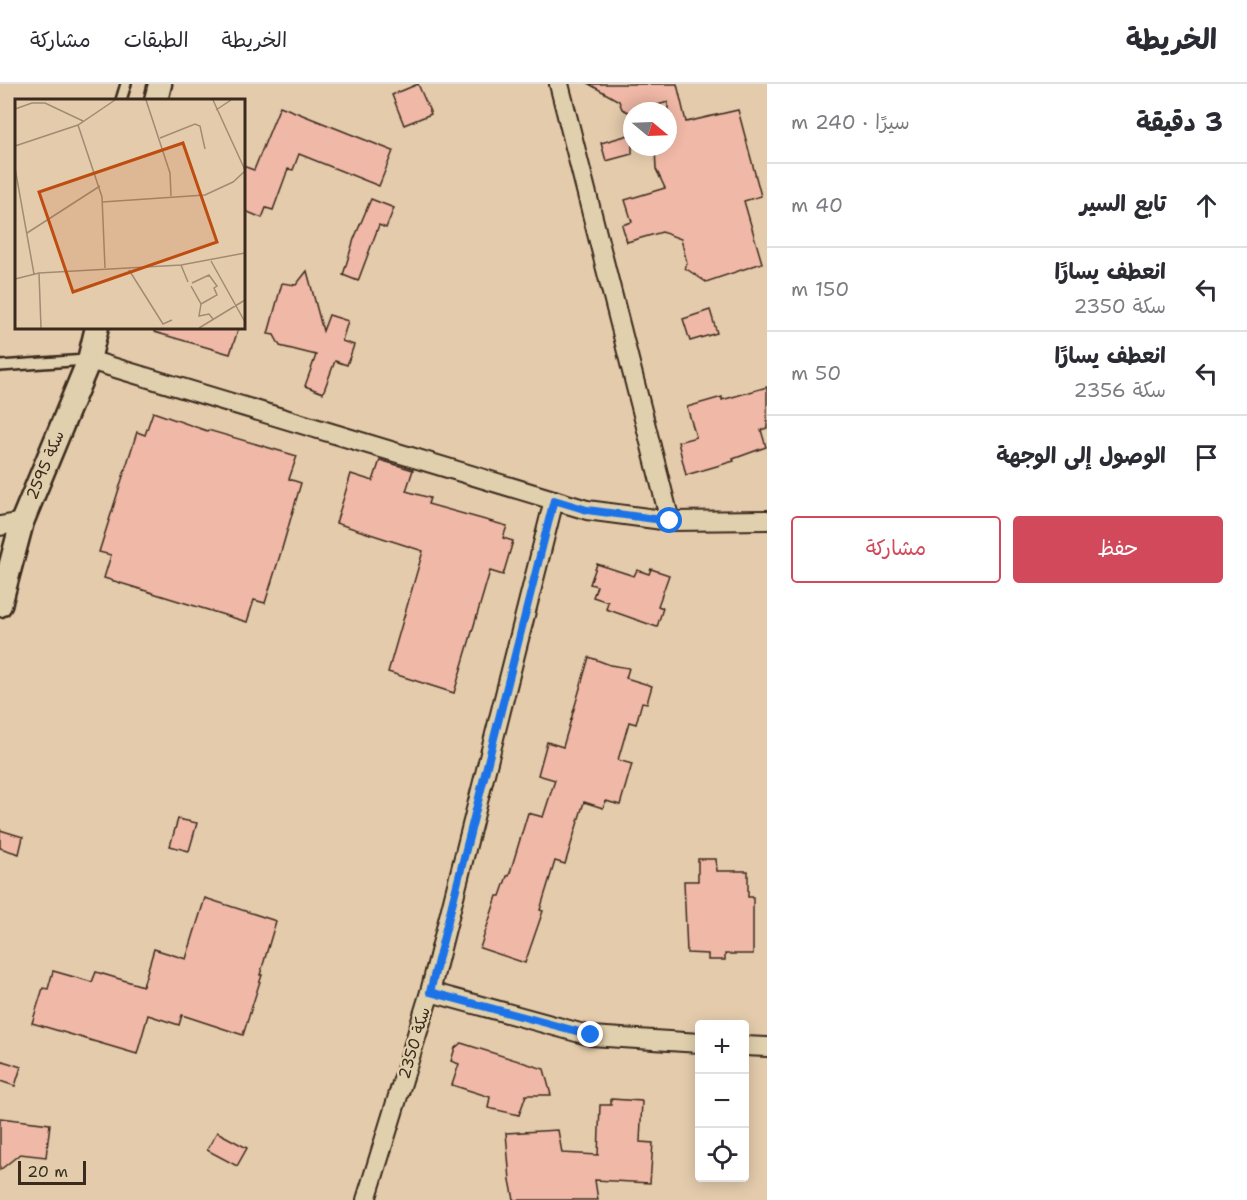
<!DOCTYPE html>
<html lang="ar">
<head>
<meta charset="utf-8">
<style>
	:root { --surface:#fff; --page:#f2f2f3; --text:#2b2b33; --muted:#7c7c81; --line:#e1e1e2; --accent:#d1495b }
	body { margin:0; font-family:"Shantell Sans","Playpen Sans Arabic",sans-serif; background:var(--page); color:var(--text); direction:rtl }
	.controls { position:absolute; right:18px; bottom:18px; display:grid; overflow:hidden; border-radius:6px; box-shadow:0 3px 15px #0003 }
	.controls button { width:54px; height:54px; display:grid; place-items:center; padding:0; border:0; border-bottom:2px solid var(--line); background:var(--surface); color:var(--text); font:30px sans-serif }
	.compass { position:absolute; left:623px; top:18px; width:54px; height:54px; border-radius:50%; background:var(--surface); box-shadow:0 3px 15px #0003; rotate:109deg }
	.scale { position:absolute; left:18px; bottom:15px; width:68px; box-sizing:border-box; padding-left:6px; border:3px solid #3b2a1e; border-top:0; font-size:16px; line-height:21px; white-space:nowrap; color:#3b2a1e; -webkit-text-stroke:4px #e1d0ad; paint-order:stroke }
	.stop { position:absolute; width:18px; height:18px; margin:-14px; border:4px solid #1a73e8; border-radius:50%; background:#fff }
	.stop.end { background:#1a73e8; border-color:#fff; box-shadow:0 2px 6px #0008 }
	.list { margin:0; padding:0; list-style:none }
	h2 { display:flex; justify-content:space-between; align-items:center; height:78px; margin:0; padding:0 24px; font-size:26px }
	h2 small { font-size:20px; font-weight:400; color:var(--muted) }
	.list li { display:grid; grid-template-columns:39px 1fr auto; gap:18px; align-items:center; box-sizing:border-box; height:84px; padding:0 24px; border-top:2px solid var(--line) }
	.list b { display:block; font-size:22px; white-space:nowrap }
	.list p { margin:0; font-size:20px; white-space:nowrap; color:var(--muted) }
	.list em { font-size:20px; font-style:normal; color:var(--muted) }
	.actions { display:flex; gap:12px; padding:18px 24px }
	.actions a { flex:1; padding:14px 0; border:2px solid var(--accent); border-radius:6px; text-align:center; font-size:21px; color:var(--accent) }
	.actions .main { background:var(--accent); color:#fff }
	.icon { flex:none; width:33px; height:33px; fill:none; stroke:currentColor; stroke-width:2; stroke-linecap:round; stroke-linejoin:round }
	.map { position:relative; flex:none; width:767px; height:1116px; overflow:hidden; direction:ltr }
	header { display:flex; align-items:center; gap:36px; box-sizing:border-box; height:84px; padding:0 30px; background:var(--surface); border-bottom:2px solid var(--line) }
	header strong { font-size:28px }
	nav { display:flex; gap:33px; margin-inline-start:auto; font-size:21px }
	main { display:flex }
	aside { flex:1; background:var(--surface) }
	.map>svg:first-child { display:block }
</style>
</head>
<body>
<header>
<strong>الخريطة</strong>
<nav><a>الخريطة</a><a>الطبقات</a><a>مشاركة</a></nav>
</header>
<main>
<aside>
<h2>3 دقيقة<small>سيرًا · 240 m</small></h2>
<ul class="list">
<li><svg class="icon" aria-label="ahead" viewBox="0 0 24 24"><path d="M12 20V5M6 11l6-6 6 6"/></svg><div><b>تابع السير</b></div><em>40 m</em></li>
<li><svg class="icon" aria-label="left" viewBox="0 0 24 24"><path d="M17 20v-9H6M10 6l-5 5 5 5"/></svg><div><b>انعطف يسارًا</b><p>سكة 2350</p></div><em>150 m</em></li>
<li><svg class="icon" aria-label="left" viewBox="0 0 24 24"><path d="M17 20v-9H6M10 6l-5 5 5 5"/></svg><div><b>انعطف يسارًا</b><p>سكة 2356</p></div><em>50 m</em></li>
<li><svg class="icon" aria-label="arrive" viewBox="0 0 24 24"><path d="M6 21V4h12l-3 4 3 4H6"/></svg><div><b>الوصول إلى الوجهة</b></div></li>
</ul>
<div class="actions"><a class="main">حفظ</a><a>مشاركة</a></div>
</aside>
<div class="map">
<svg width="767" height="1116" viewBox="0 0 767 1116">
	<rect width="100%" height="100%" fill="#e4cbac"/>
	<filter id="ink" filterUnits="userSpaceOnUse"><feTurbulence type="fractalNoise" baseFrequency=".0167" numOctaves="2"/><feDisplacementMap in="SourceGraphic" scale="12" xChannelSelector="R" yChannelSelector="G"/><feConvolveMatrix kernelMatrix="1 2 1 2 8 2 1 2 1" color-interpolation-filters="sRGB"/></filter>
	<g filter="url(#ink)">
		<g fill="#f0b8a6" stroke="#3b2a1e" stroke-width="1.5">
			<path d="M418,0L431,30L404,41L392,11Z"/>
			<path d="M589,0H677L686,38L738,26L761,112L744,117L762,179L706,198L685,184L687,179L681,155L662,148L627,158L622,141L632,138L625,116L665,104L656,85L655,63H668V18L630,29L622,25L619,17Z"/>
			<path d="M280,22L393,67L379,102L299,70L293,86L288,85L273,126L266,124L262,134L243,126V82L254,86Z"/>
			<path d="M632,50V70L606,77L601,59Z"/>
			<path d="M371,115L394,124L386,144L379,141L358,197L343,191L354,155Z"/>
			<path d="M307,187L323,247L329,231L348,237L342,257L354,261L347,281L335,277L323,309L305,302L316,271L280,262L274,251L268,250L282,199L296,201Z"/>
			<path d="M710,226L717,249L690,257L683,235Z"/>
			<path d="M155,243H239L230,270L154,248Z"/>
			<path d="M767,303V344L761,346L766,363L733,375L734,377L686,391L678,358L696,353L687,323L722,313V316Z"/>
			<path d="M153,328L207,347L208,346L297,372L289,395L301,399L281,468L265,519L254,516L247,538L104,494L111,471L99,468L137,348L145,351Z"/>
			<path d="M380,376L413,386L406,407L430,414L428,420L507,442L503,454L513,457L503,491L490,487L454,609L388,588L423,467L336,439L351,390L373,397Z"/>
			<path d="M597,480L634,492L637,486L649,490L651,485L669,491L658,522L663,524L657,543L606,525L608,518L593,513L597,502L590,500Z"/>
			<path d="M589,573L610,581L629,584L626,594L652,602L647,619L642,618L636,640L629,638L618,676L632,680L620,721L606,717L603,724L584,718L565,780L555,777L540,826L543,827L525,879L480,864L497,812H500L507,792H509L528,729L543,733L555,696L538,691L547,658L563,663Z"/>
			<path d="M178,735L197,739L189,767L170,762Z"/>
			<path d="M0,746L23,753L19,770L0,764Z"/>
			<path d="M698,775H716L717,787H748V813H753V870H725V876H708V870L687,869L684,797H698Z"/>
			<path d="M205,814L276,837L260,891H262L243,951L182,931L179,941L148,931L137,970L32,939L43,904L48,905L53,887L92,898L96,888L143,902L154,865L186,875Z"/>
			<path d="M461,959L544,985L551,1011H526L519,1031L488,1024L490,1013L452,1001L459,980L451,977L455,964Z"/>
			<path d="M0,976L21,983L15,1002L0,997Z"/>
			<path d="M611,1015L642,1017L640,1058L653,1059L650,1099L595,1096L598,1116H514L510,1096L506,1049L558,1046L562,1069L598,1071L600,1021H611Z"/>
			<path d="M0,1034L50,1040L46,1073L20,1070L0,1086Z"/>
			<path d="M217,1048L247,1064L237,1082L207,1066Z"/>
		</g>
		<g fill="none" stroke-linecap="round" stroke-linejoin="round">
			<g stroke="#3b2a1e" stroke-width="14">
				<g id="service">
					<path d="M121,16L126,0"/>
					<path d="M0,282L86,276"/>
				</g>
			</g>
			<g stroke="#3b2a1e" stroke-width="22">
				<g id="minor">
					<path d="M559,0L670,437"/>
					<path d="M89,276L587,426L670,437L767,436"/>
					<path d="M0,442L22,438"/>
					<path d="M430,908L591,952L700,959"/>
					<path d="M744,962L767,963"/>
					<path d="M366,1116L430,908L554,416"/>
				</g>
			</g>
			<g stroke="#3b2a1e" stroke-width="27">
				<g id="tertiary">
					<path d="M156,16L160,0"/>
					<path d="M0,521L22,438L89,276L97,243"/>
				</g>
			</g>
			<use href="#service" stroke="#e1d0ad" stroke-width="9"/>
			<use href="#minor" stroke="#e1d0ad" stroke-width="18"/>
			<use href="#tertiary" stroke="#e1d0ad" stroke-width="22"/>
		</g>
	</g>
	<g fill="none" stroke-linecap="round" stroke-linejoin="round" filter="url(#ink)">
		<path stroke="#1a73e8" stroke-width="8" d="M591,951L430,908L554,416L587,426L670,437"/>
	</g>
	<g text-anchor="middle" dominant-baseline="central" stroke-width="4.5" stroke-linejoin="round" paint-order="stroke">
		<g font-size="16" fill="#3b2a1e" stroke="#e1d0ad">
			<text transform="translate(45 381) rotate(-67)">سكة 2595</text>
			<text transform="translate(414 959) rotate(-73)">سكة 2350</text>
		</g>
	</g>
	<g transform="translate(15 15)">
		<rect width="230" height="230" fill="#e4cbac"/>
		<path fill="none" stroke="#a08b73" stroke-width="1.5" d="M131,1L155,74L156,97M198,1L230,71M0,10L17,4H30L68,22M201,11L216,1M63,26L87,98L90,169M145,39L180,25L185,27L190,50M0,47L63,26L100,1M0,69L19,175M87,103L190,96L218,83L230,72M12,134L85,87M196,162L230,223M166,166L173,183M114,171L148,225L157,221M24,174L26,229M0,180L24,174L166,166L230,154M177,184L194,176L202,187L199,189L202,196L186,205M176,187L186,205L184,217L194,215L198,220M184,229L230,201"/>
		<path fill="#bd4d10" fill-opacity="0.15" stroke="#bd4d10" stroke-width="3" d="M168,44L202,143L58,193L24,93Z"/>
		<rect width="230" height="230" fill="none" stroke="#3b2a1e" stroke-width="3"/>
	</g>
</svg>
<div class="controls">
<button>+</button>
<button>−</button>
<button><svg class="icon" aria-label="locate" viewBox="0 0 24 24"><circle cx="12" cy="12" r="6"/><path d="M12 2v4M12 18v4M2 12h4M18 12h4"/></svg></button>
</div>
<svg class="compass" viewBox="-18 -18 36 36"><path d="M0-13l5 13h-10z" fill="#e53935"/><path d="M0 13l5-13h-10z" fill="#7c7c81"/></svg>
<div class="scale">20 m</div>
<div class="stop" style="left:670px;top:437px"></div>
<div class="stop end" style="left:591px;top:951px"></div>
</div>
</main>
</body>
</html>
